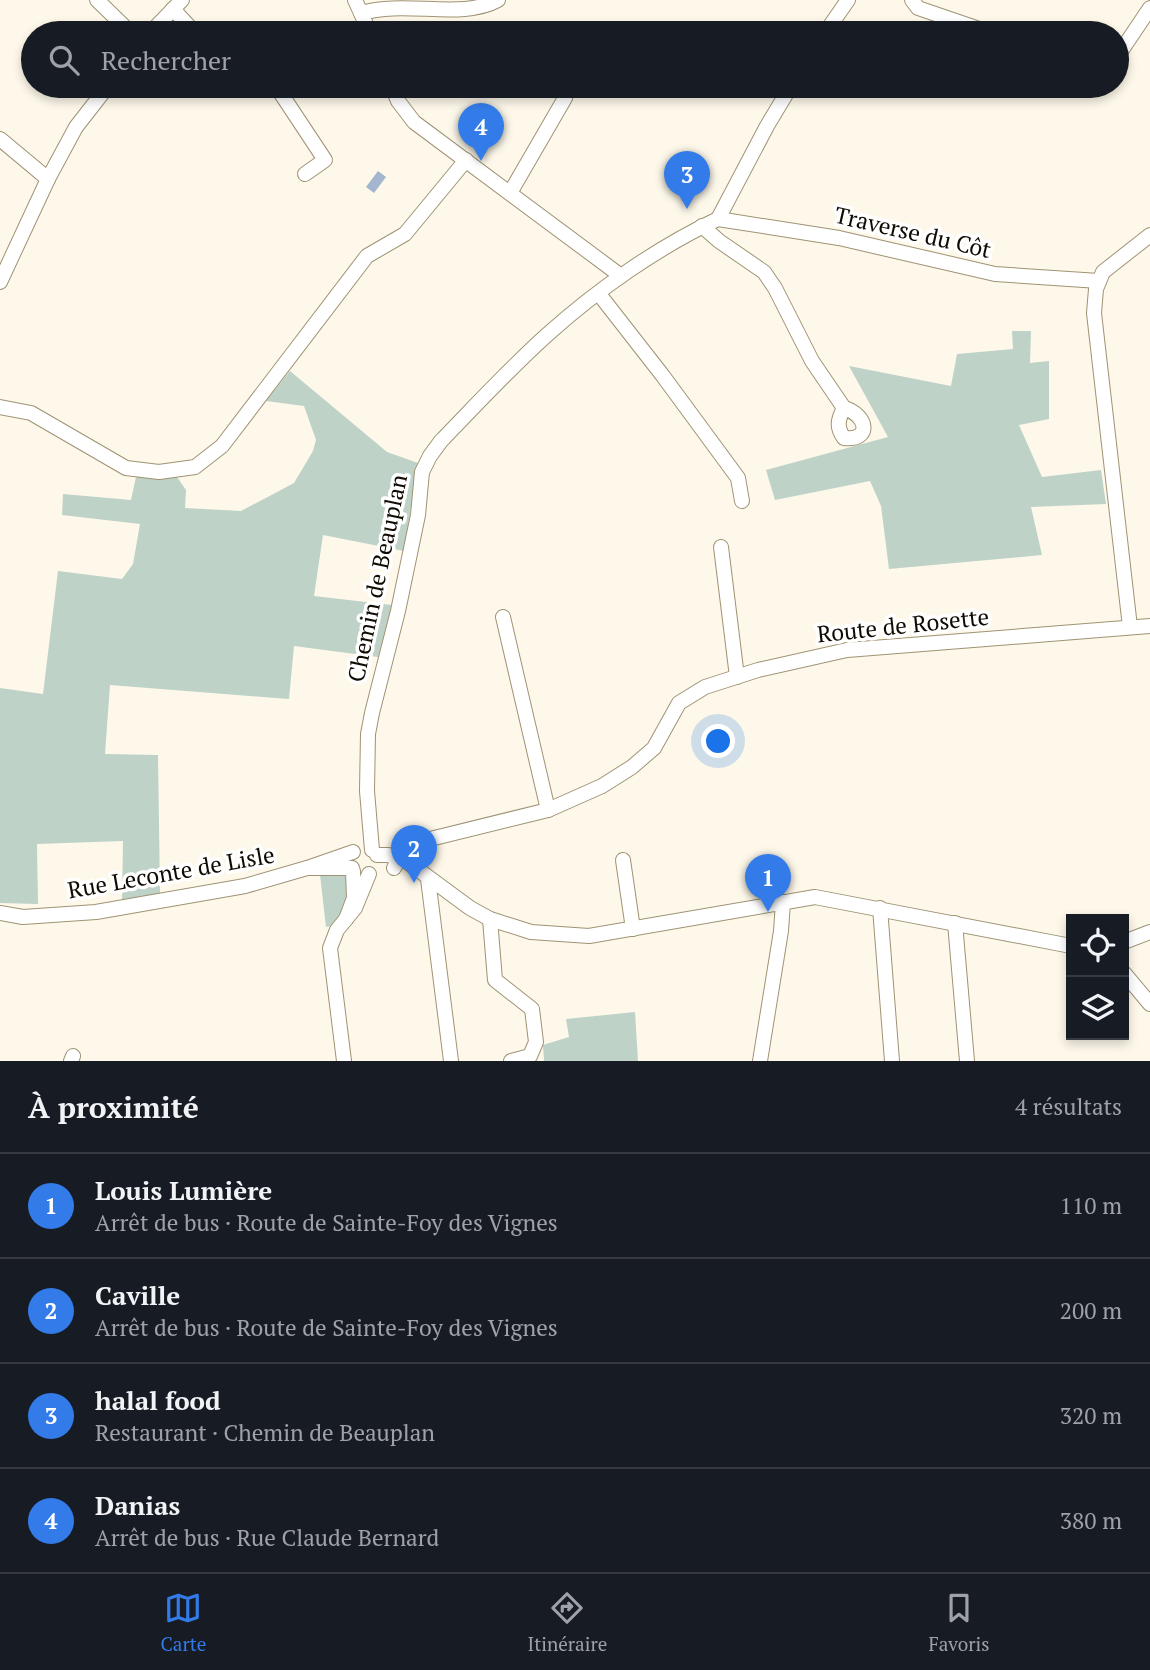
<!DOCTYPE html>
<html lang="fr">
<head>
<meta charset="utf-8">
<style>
	:root { --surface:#171b24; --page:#20242c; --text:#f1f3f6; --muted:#9ea1a6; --line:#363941; --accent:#337be8 }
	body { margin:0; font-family:"PT Serif",serif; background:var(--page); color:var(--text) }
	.controls { position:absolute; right:21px; bottom:21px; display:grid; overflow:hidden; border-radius:0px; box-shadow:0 4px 10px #0003 }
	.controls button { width:63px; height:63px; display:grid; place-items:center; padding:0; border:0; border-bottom:2px solid var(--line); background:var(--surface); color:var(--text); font:35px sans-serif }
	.you { position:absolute; left:719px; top:742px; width:24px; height:24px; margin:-18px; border:5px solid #fff; border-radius:50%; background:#1a73e8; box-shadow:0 0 0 10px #1a73e833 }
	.badge { display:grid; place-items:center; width:46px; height:46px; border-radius:50%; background:var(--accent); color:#fff; font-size:23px; font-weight:700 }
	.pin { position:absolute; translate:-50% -58px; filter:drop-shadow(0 2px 4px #0008) }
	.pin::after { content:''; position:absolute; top:37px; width:24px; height:21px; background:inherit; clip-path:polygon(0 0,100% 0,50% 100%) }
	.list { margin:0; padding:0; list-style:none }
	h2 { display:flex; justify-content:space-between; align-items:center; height:91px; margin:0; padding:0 28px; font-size:30px }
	h2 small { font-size:23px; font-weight:400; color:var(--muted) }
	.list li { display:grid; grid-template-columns:46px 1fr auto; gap:21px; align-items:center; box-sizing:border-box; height:105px; padding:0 28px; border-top:2px solid var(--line) }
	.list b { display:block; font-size:26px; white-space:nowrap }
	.list p { margin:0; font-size:23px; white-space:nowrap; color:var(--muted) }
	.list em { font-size:23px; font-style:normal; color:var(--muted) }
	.icon { flex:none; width:38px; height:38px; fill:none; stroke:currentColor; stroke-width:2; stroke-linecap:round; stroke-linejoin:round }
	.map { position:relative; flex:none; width:1150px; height:1061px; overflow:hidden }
	.search { position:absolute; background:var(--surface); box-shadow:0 4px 10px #0003; left:21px; right:21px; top:21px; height:77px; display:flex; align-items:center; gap:18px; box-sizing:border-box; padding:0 24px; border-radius:38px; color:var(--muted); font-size:26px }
	.sheet { height:511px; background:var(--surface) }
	nav { display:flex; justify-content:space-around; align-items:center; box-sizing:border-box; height:98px; border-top:2px solid var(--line); background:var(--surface); font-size:19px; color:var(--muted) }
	nav a { display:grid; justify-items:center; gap:4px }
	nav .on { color:var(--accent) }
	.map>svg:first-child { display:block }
</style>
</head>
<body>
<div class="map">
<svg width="1150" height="1061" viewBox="0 0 1150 1061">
	<rect width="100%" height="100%" fill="#fdf8ea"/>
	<g fill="#bed2c8">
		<path d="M1012,331H1031L1030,363L1049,361V419L1019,425L1042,477L1101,470L1106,504L1031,507L1042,555L889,569L881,506L870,481L775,500L766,470L888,437L849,366L951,386L957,354L1013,349Z"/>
		<path d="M290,371L387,452L418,463L404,551L323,535L314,596L392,605L378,657L294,646L289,699L110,685L105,754L158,755L160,893L122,901L123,841L37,844L38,904L0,903V688L43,694L58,571L122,579L133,564L140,524L62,515L63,494L131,500L136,477H177L186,490L185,508L241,511L294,483L313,451L316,440L304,406L266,401Z"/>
		<path d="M340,873L347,877C353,898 343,910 331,926L326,927L320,875Z"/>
		<path d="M635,1012L638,1061H544L543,1045L569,1037L566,1019Z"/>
	</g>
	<path fill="#a4b5cf" d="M378,171L386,177L374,193L366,187Z"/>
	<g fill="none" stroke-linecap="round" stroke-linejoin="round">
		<g stroke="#9f9373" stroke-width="16">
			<g id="minor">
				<path d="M97,0L131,33"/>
				<path d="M355,0L370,33"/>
				<path d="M912,0L918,8L991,33"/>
				<path d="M173,9L195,33"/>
				<path d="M361,13C406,0 462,20 498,0"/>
				<path d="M150,33L182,0"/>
				<path d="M825,33L848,0"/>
				<path d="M1117,57L1150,8"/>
				<path d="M276,86L325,160L305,174"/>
				<path d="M392,86L398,101L414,122L621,276"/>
				<path d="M0,139L48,179"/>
				<path d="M510,193L565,98L567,86"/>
				<path d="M718,219L839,238L995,274L1099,281"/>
				<path d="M718,219L767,126L791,86"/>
				<path d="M702,226L719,241L764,272L775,288L812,361L844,408C838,419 836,427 844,438C872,441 868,415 844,408"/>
				<path d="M0,282L48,179L76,127L108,86"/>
				<path d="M599,294L663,376L738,478L742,501"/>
				<path d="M0,407L31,413L126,468L159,472L195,467L222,446L367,256L405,234L466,160"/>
				<path d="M721,547L737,677"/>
				<path d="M503,617L548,810"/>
				<path d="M1130,627L1094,313L1096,289L1103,272L1150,235"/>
				<path d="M372,850L367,791L368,734L372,713L398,611L418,515L422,472L430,456L441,441C476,405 511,367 548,334C597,290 658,247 718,219"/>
				<path d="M377,855H388L405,860L470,908L490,919L531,932L589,936L815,897L1071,946"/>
				<path d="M623,860L633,929"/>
				<path d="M352,868H307L353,852"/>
				<path d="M394,868L403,850L414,843L548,810L602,786L632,767L654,748L679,703L705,687L758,670L847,650L1150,626"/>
				<path d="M353,871L354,898L346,919L355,908L369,874"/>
				<path d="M428,879L451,1061"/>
				<path d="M880,908L892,1061"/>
				<path d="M0,913L23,917L96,912L245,886L307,868"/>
				<path d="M490,919L495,980L532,1009L536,1042L530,1056L511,1061"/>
				<path d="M955,923L967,1061"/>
				<path d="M1124,942L1150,932"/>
				<path d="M1124,973L1150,1004"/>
				<path d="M71,1061L73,1056"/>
				<path d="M344,1061L330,948L337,930L346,919"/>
				<path d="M760,1061L781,931L783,902"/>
			</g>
		</g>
		<use href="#minor" stroke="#fff" stroke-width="14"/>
	</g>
	<g text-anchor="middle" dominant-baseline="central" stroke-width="7" stroke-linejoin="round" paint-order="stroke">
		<g font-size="23" fill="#100b02" stroke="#fff">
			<text transform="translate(913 232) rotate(13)">Traverse du Côt</text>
			<text transform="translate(377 578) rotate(-78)">Chemin de Beauplan</text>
			<text transform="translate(903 625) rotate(-6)">Route de Rosette</text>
			<text transform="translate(171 872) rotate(-10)">Rue Leconte de Lisle</text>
		</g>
	</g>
</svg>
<div class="controls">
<button><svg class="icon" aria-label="locate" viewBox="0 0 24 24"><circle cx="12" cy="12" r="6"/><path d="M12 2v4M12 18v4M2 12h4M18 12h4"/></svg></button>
<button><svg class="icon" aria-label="layers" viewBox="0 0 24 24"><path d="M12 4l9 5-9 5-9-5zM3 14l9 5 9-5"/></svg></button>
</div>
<div class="you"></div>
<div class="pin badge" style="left:768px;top:912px">1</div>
<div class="pin badge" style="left:414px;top:883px">2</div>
<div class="pin badge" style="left:687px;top:209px">3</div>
<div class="pin badge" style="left:481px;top:161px">4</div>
<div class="search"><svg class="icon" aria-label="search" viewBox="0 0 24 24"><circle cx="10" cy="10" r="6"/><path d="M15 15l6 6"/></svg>Rechercher</div>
</div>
<section class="sheet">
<h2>À proximité<small>4 résultats</small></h2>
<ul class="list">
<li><span class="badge">1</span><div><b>Louis Lumière</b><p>Arrêt de bus · Route de Sainte-Foy des Vignes</p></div><em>110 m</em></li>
<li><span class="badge">2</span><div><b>Caville</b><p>Arrêt de bus · Route de Sainte-Foy des Vignes</p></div><em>200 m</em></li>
<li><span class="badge">3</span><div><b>halal food</b><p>Restaurant · Chemin de Beauplan</p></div><em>320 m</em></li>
<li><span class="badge">4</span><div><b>Danias</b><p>Arrêt de bus · Rue Claude Bernard</p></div><em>380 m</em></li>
</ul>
</section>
<nav>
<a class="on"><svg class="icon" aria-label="map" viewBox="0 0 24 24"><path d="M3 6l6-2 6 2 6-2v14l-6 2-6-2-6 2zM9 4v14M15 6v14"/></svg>Carte</a>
<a><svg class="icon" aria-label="directions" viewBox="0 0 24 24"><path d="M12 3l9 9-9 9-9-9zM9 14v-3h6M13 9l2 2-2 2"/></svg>Itinéraire</a>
<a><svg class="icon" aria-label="saved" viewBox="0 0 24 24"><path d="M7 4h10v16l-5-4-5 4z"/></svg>Favoris</a>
</nav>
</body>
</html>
